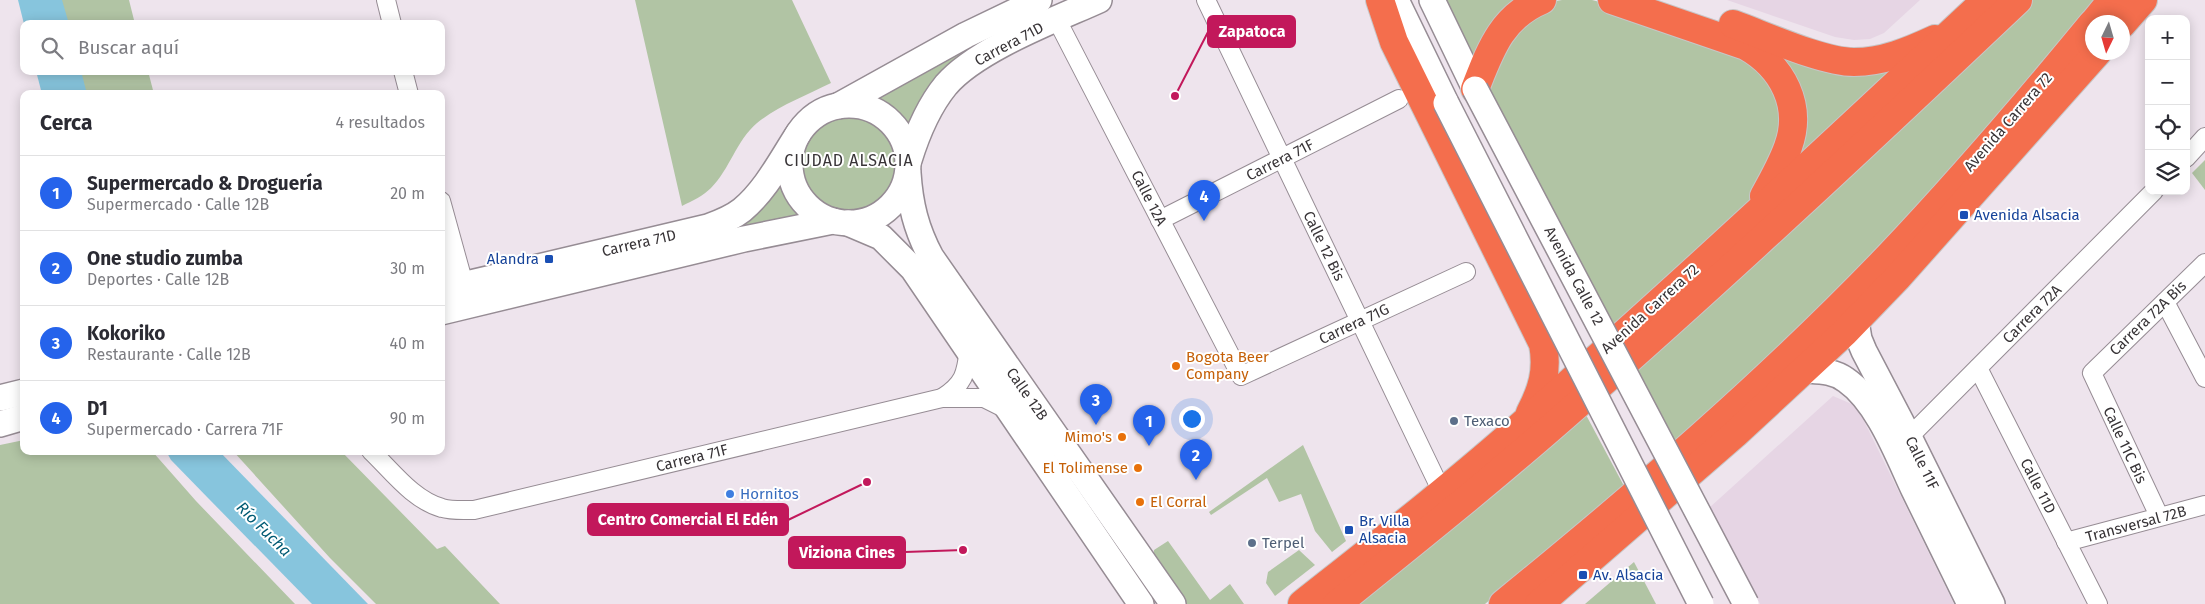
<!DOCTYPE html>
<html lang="es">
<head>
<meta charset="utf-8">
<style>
	:root { --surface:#fff; --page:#f7f7f7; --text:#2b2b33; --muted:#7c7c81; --line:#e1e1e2; --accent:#2563eb }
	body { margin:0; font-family:"Fira Sans",sans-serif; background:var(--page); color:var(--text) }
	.controls { position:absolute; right:15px; top:15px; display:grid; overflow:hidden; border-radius:10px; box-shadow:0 2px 12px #0003 }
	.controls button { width:45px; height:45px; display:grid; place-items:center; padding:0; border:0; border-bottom:1px solid var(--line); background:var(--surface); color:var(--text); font:25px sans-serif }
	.compass { position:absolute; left:2085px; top:15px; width:45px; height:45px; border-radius:50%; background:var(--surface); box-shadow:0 2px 12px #0003; rotate:185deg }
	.you { position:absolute; left:1191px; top:418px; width:18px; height:18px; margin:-12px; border:4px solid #fff; border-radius:50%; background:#1a73e8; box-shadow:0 0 0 8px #1a73e833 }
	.badge { display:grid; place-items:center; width:32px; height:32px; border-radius:50%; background:var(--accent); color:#fff; font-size:16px; font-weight:700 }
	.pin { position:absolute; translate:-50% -41px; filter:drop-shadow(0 1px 2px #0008) }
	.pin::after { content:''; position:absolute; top:26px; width:18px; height:15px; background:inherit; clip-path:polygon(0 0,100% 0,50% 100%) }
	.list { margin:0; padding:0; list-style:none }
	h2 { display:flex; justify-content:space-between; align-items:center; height:65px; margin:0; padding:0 20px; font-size:21px }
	h2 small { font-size:16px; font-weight:400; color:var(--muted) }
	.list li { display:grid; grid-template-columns:32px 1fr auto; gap:15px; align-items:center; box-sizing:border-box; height:75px; padding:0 20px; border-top:1px solid var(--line) }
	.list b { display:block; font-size:19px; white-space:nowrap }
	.list p { margin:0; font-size:16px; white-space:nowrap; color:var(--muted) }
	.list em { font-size:16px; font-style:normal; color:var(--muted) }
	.icon { flex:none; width:28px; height:28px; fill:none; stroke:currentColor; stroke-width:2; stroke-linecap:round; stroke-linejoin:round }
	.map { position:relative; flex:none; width:2205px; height:604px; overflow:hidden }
	.search { position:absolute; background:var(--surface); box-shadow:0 2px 12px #0003; left:20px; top:20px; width:425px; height:55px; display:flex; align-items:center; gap:12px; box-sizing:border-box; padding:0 18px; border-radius:10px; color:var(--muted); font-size:19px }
	.panel { position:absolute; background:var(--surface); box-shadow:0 2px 12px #0003; left:20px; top:90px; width:425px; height:365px; border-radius:10px }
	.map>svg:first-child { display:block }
</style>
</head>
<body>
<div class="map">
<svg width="2205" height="604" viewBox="0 0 2205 604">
	<rect width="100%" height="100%" fill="#eee4ed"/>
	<g fill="#e6d5e4">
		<path d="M1727,0H1920L1884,33L1870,39L1854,40L1835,37Z"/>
		<path d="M1833,396L1854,405L1863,419L1954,604H1760L1709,508Z"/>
	</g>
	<g fill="#b1c4a4">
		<path d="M61,0H129L135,24H67Z"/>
		<path d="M635,0H792L831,83C807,95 778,106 757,123C736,141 730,169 711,188C703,196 692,201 682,206Z"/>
		<path d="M1442,0H1527L1476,71Z"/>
		<path d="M1562,0H1592L1615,6L1757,59L1786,110L1755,202L1613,331L1483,84L1503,37L1550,2Z"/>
		<path d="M1653,0L1815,60L1908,57L1778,182L1793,90Z"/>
		<path d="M2027,0H2102L2042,70L1858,271L1674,445L1631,367Z"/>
		<path d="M1007,27L910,124C898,112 886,102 870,96Z"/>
		<path d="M79,71H148L154,94H85Z"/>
		<circle cx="850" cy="163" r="52"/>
		<path d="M2205,160V190L2192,173Z"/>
		<path d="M785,177C787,192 793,205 805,216L731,233Z"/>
		<path d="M1585,413L1624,486L1485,604H1357Z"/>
		<path d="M24,440V451H152L196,501L295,604H0V445Z"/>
		<path d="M1303,445L1346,541L1332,552L1315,531L1301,494L1279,502L1267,478L1211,515L1209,512Z"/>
		<path d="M233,451H341L437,549L445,546L500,604H376L330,558Z"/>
		<path d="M1168,541L1210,600L1230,584L1244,604H1183L1153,562L1154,550Z"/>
		<path d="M1299,550L1315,565L1275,596L1266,583L1268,572Z"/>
		<path d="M1634,562L1656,604H1585Z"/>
	</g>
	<g fill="#87c5dd">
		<path d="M18,0H62L69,24H24Z"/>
		<path d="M36,71H81L87,94H42Z"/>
		<path d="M166,451H219L368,604H312L209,499L171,460Z"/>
	</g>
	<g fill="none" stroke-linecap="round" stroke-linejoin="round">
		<g stroke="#968c94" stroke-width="20">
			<g id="street">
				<path d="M386,0L392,24"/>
				<path d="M1206,0L1442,492"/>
				<path d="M1057,20L1241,376L1466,272"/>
				<path d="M403,71L409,94"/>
				<path d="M2186,158L2205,137"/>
				<path d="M441,201L467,295"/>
				<path d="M1160,220L1399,99"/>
				<path d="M441,255L451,298"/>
				<path d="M2165,302L2205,378"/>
				<path d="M1978,368L2098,604"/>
				<path d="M942,398C964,384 966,374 969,349"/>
				<path d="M1909,437L2154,191"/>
				<path d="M371,451C392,471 413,500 442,508C452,511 463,510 474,510L942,398H984L1006,409"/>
				<path d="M2159,516L2092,373L2205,263"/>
				<path d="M2066,542L2205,505"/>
			</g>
		</g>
		<g stroke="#968c94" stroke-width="28">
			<g id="secondary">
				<path d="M1396,0L1446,103"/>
				<path d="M1432,0L1475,89"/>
				<circle cx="849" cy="164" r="59"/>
				<path d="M838,106L966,35L1039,0"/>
				<path d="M909,160C917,134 928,107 946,85C977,49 1055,20 1099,0"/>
				<path d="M908,173C910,204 916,229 931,257L1173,604"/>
				<path d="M848,223L881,237L913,269L1141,604"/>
				<path d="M441,290L708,227C719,223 732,218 742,210C766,190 781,160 798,134"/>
				<path d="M441,312L744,239L833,221"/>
				<path d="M1856,321L1859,339L1864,351L1909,437L1992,604"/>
				<path d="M1806,370C1820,371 1834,371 1846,380C1878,402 1898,456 1914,490C1933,528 1951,566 1970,604"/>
				<path d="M0,398L24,392"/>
				<path d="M0,424L24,417"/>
			</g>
		</g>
		<g stroke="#c7c6c7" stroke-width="30">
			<g id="highway">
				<path d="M1380,0L1394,42L1543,344C1548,371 1542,390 1530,413"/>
				<path d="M1612,0L1746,46C1783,67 1803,106 1788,147C1782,164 1773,180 1764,196"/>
				<path d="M2094,22L2112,0"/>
				<path d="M1733,24C1764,35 1822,62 1854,62C1883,62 1909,51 1935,39"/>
				<path d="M2122,24L2143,0"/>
				<path d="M1475,89C1490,51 1501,17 1542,0"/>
				<path d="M1302,604C1378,544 1454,485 1526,421C1682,284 1834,142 1986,0"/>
				<path d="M1337,604C1418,539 1499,474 1577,405C1727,274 1873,137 2018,0"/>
				<path d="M1503,604C1637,495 1769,381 1889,256C1960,181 2027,103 2092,24"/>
				<path d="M1539,604L1735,434L1844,333L1898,277L2098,52"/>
			</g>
		</g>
		<use href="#street" stroke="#fff" stroke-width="18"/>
		<use href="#secondary" stroke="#fff" stroke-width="25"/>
		<use href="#highway" stroke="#f46e4d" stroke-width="28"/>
		<g stroke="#968c94" stroke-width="28" stroke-linecap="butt">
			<g id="secondary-bridge">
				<path d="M1475,89L1746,604"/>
				<path d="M1446,103L1701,604"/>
			</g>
		</g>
		<use href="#secondary-bridge" stroke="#fff" stroke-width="25"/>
	</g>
	<g fill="#1a4fb4" stroke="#fff" stroke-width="2">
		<rect x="1959" y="210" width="10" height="10" rx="2.5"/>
		<rect x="544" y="254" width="10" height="10" rx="2.5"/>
		<rect x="1344" y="525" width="10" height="10" rx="2.5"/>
		<rect x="1578" y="570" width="10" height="10" rx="2.5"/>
	</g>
	<g fill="#e8710a" stroke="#fff" stroke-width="2">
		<circle cx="1176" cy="366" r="5"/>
		<circle cx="1122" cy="437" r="5"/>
		<circle cx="1138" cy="468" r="5"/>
		<circle cx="1140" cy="502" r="5"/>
	</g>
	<g fill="#5c6f8a" stroke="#fff" stroke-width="2">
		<circle cx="1454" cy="421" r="5"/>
		<circle cx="1252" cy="543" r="5"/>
	</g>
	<circle fill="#3f7fe0" stroke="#fff" stroke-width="2" cx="730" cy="494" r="5"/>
	<g text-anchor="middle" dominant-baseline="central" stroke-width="4" stroke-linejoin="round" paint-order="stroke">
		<g font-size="15" fill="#383437" stroke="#fff">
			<text transform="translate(1009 44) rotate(-28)">Carrera 71D</text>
			<text transform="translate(2008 122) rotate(-49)">Avenida Carrera 72</text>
			<text transform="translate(1280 160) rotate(-27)">Carrera 71F</text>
			<text transform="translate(1149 198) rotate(63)">Calle 12A</text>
			<text transform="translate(639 243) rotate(-13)">Carrera 71D</text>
			<text transform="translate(1324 246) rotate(64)">Calle 12 Bis</text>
			<text transform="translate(1574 276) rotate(62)">Avenida Calle 12</text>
			<text transform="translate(1650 309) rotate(-42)">Avenida Carrera 72</text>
			<text transform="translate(2032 314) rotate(-45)">Carrera 72A</text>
			<text transform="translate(2148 318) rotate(-44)">Carrera 72A Bis</text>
			<text transform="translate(1354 324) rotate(-25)">Carrera 71G</text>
			<text transform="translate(1027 394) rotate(55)">Calle 12B</text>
			<text transform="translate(2125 445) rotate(65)">Calle 11C Bis</text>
			<text transform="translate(692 458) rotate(-14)">Carrera 71F</text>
			<text transform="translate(1922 463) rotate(64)">Calle 11F</text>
			<text transform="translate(2038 486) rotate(63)">Calle 11D</text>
			<text transform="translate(2136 524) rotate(-15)">Transversal 72B</text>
		</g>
		<g font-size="15" fill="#164399" stroke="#fff" text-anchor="start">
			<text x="1974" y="215">Avenida Alsacia</text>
			<text x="539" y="259" text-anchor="end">Alandra</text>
			<text x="1359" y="521">Br. Villa<tspan x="1359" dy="17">Alsacia</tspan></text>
			<text x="1593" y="575">Av. Alsacia</text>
		</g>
		<g font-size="15" fill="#c56008" stroke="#fff" text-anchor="start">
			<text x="1186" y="357">Bogota Beer<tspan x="1186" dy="17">Company</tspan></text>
			<text x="1112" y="437" text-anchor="end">Mimo's</text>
			<text x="1128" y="468" text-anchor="end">El Tolimense</text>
			<text x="1150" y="502">El Corral</text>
		</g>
		<g font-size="15" fill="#4e5e75" stroke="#fff" text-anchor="start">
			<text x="1464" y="421">Texaco</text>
			<text x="1262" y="543">Terpel</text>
		</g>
		<g font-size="15" fill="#366cbe" stroke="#fff" text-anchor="start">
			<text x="740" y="494">Hornitos</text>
		</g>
		<g font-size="16" letter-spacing="1" fill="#383437" stroke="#fff">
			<text x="849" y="160">CIUDAD ALSACIA</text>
		</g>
		<g font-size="16" font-style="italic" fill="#015a73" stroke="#fff">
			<text transform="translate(264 529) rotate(45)">Río Fucha</text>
		</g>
	</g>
	<path fill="none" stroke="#c2185b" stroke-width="2" d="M1175 96L1208 32M867 482L788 520M963 550L905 552"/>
	<g fill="#c2185b" stroke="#fff" stroke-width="2">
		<circle cx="1175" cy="96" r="5"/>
		<circle cx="867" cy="482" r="5"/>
		<circle cx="963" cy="550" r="5"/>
	</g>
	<g fill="#c2185b" stroke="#c2185b" stroke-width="2">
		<rect x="1208" y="16" width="87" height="31" rx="5"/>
		<rect x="588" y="504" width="200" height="31" rx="5"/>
		<rect x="789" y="537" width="116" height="31" rx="5"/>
	</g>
	<g font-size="16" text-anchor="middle" font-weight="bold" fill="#fff">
		<text x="1252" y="37">Zapatoca</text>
		<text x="688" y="525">Centro Comercial El Edén</text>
		<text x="847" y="558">Viziona Cines</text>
	</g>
</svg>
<div class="controls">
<button>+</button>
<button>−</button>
<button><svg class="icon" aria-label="locate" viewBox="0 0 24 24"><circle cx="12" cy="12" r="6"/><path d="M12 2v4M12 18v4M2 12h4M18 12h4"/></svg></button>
<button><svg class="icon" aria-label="layers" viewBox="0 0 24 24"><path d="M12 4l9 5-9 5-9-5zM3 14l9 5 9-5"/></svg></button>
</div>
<svg class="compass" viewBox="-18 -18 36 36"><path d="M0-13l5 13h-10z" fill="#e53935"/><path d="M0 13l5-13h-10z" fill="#7c7c81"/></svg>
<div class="you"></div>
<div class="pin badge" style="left:1149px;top:446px">1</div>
<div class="pin badge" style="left:1196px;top:480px">2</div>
<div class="pin badge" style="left:1096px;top:425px">3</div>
<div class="pin badge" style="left:1204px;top:221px">4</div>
<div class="search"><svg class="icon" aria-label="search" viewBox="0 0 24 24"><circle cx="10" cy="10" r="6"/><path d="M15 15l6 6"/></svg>Buscar aquí</div>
<section class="panel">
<h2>Cerca<small>4 resultados</small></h2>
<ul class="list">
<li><span class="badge">1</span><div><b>Supermercado &amp; Droguería</b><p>Supermercado · Calle 12B</p></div><em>20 m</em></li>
<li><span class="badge">2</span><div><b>One studio zumba</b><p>Deportes · Calle 12B</p></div><em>30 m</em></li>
<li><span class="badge">3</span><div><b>Kokoriko</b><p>Restaurante · Calle 12B</p></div><em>40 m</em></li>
<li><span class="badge">4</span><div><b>D1</b><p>Supermercado · Carrera 71F</p></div><em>90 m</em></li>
</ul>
</section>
</div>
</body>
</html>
